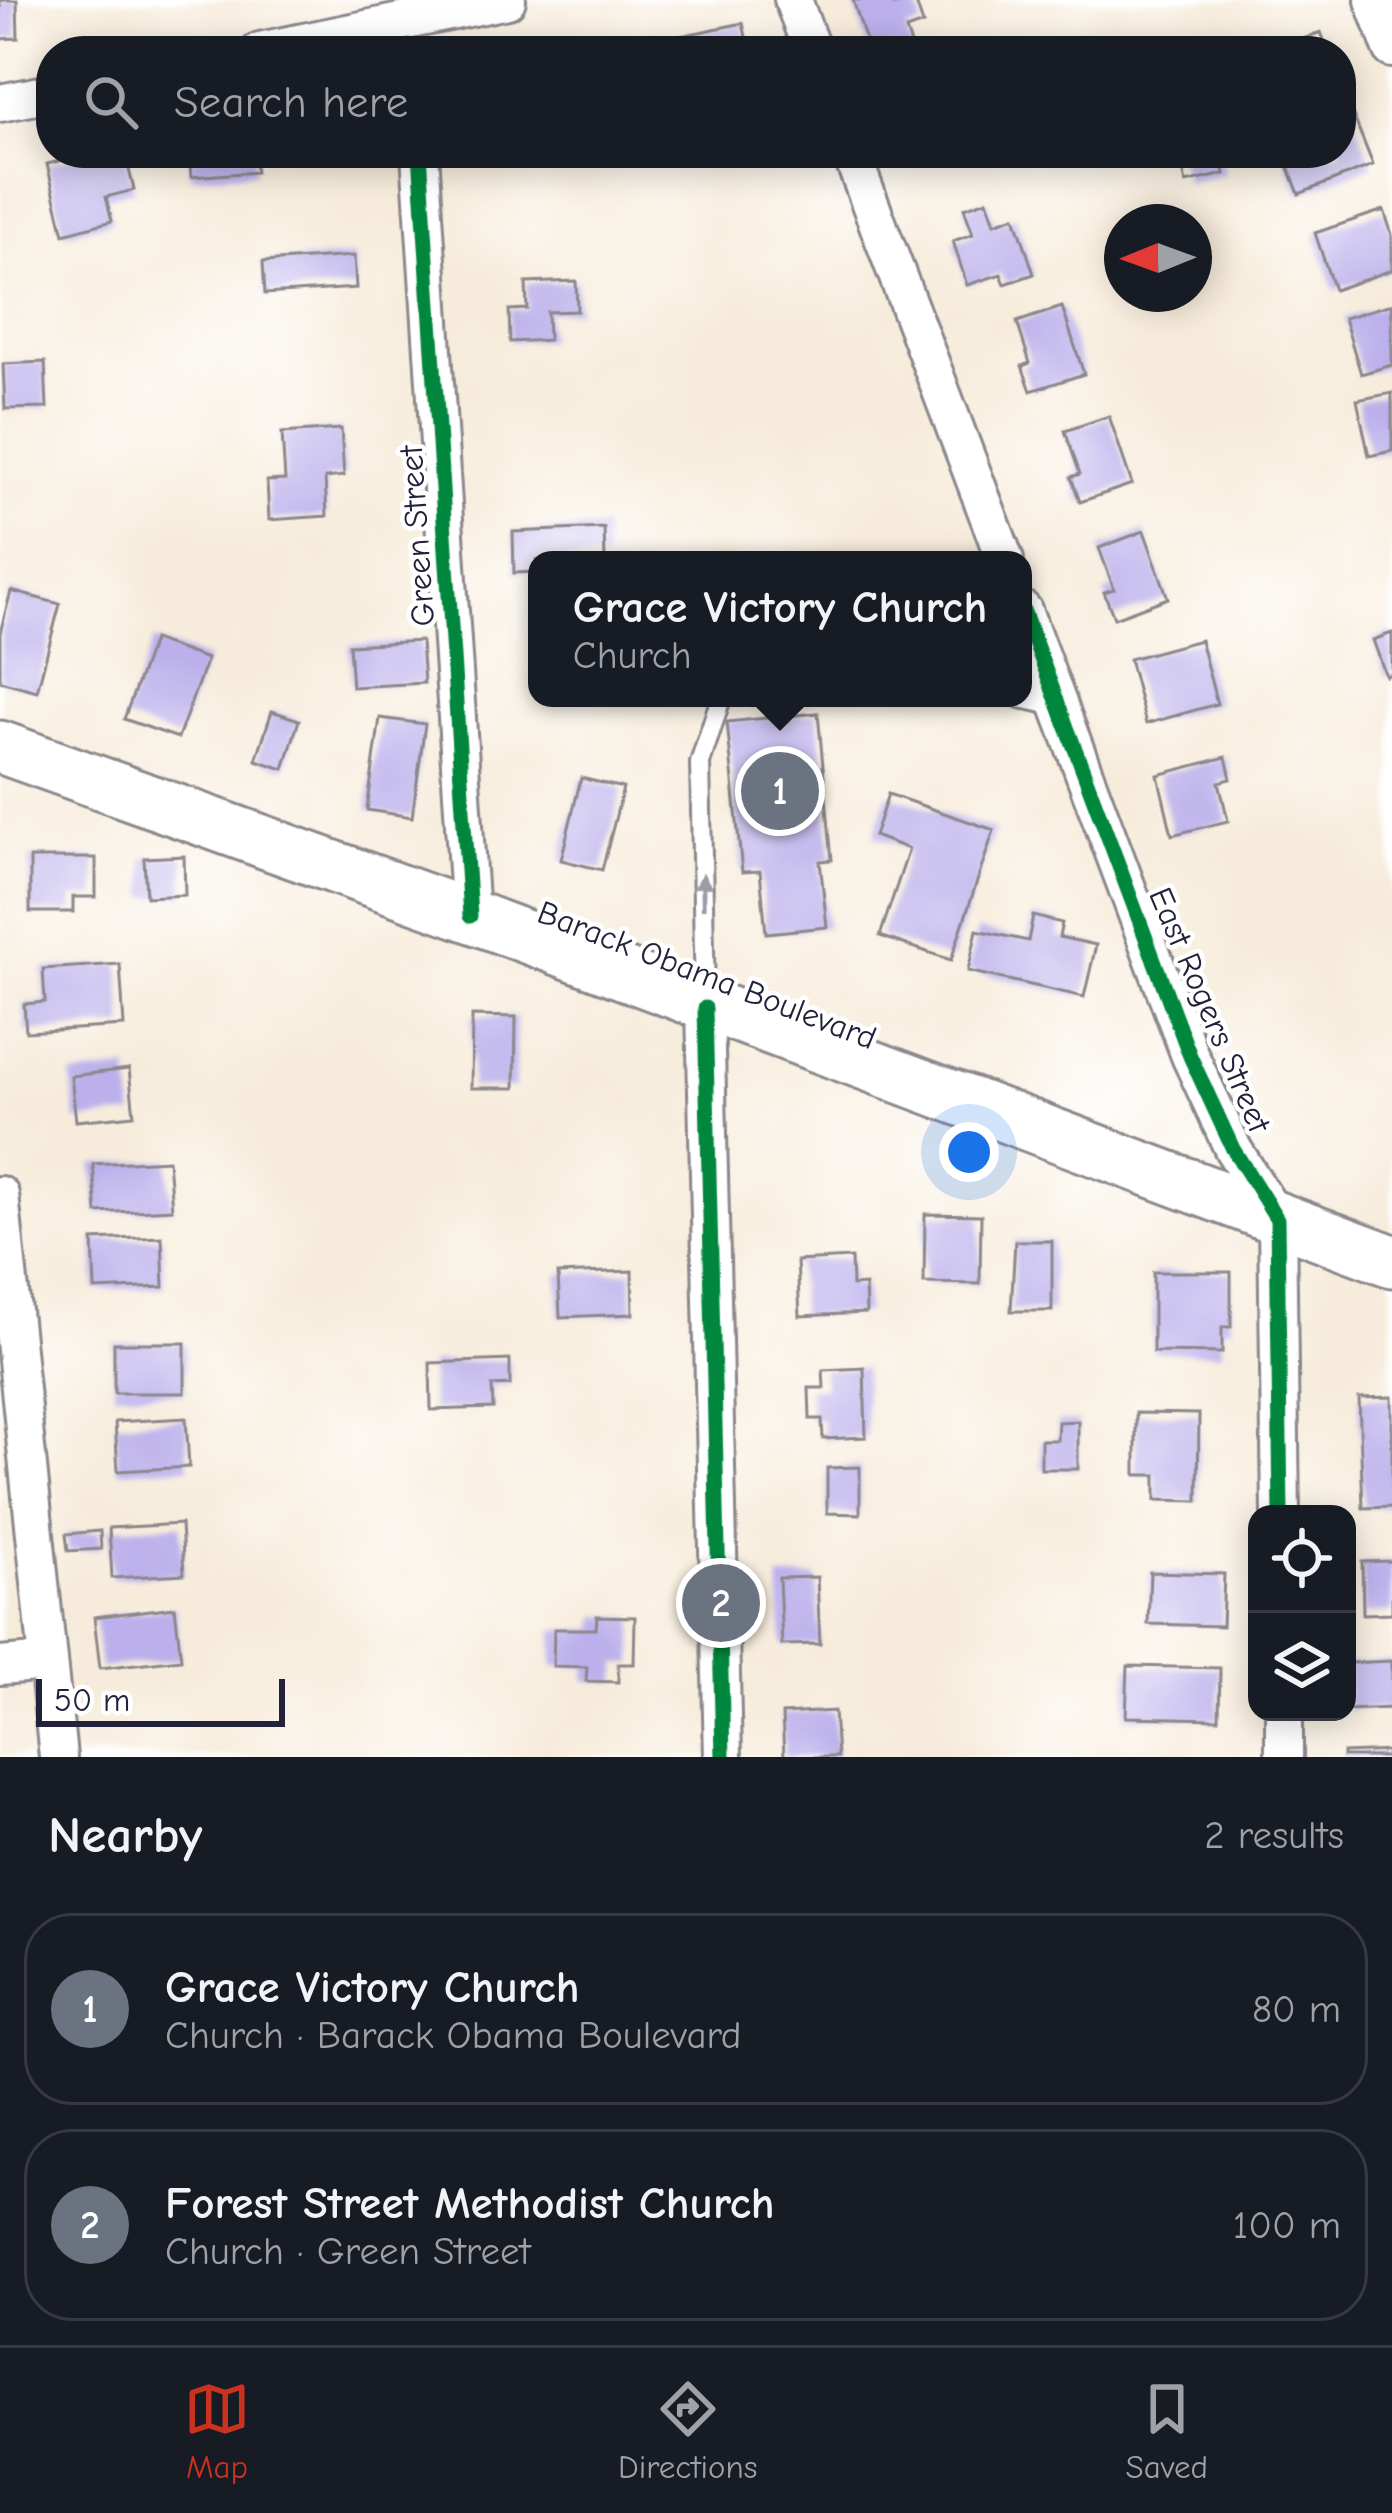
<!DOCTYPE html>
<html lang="en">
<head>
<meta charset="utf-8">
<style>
	:root { --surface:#171b24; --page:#20242c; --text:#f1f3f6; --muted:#9ea1a6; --line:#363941; --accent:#c8321e }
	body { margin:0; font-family:"Comic Neue",sans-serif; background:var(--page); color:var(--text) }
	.controls { position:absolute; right:36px; bottom:36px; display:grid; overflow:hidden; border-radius:24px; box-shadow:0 6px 30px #0003 }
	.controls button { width:108px; height:108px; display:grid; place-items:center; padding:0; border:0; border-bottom:3px solid var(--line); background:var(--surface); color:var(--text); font:60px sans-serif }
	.compass { position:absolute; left:1104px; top:204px; width:108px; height:108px; border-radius:50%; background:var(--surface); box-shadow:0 6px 30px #0003; rotate:269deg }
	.scale { position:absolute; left:36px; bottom:30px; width:249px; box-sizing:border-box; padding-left:12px; border:6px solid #22223b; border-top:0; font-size:33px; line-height:42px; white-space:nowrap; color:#22223b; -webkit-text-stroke:9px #fff; paint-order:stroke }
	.you { position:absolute; left:969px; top:1152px; width:42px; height:42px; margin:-30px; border:9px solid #fff; border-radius:50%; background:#1a73e8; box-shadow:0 0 0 18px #1a73e833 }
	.badge { display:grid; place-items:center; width:78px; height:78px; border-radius:50%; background:var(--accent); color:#fff; font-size:39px; font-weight:700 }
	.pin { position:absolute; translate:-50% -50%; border:6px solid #fff; box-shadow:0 3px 12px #0006 }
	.popup { position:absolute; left:528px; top:551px; width:504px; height:156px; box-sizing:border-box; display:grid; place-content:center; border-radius:24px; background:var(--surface); filter:drop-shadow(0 3px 9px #0005); font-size:39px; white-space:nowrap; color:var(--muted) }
	.popup b { font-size:45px; color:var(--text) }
	.popup::after { content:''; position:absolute; left:50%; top:100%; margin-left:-24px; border:24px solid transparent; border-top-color:var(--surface) }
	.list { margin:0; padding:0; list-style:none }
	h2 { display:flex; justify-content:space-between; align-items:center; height:156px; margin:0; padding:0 48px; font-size:51px }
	h2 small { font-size:39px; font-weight:400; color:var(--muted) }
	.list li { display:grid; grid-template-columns:78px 1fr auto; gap:36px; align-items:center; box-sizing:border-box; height:192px; margin:0 24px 24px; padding:0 24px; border:3px solid var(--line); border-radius:48px }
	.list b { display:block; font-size:45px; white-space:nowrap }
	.list p { margin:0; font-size:39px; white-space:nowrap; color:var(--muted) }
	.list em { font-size:39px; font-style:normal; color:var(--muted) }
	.icon { flex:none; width:66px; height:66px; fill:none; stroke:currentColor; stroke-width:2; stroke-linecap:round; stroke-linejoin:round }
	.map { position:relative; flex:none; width:1392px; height:1757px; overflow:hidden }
	.search { position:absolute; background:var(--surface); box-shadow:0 6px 30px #0003; left:36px; right:36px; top:36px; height:132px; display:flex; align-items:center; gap:30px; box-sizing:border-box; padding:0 42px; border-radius:48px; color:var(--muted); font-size:45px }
	.sheet { height:588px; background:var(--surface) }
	nav { display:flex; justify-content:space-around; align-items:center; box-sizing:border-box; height:168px; border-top:3px solid var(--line); background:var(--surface); font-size:33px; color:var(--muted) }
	nav a { display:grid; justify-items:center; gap:6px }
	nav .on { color:var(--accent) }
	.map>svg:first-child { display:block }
</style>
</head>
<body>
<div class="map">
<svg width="1392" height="1757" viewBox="0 0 1392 1757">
	<rect width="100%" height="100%" fill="#fff"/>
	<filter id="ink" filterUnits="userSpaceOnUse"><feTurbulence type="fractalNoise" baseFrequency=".00833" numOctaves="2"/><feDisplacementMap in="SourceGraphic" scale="24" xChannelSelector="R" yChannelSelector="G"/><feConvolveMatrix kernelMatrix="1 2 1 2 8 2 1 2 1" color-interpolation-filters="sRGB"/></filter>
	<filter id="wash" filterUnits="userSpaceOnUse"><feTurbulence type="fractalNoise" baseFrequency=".004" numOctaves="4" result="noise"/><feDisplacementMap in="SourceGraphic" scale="48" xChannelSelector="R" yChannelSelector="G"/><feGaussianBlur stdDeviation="2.7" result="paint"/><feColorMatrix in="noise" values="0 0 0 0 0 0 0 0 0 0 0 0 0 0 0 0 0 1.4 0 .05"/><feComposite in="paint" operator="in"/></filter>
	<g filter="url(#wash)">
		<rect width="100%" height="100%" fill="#f7ecdb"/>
		<g id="blocks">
			<g fill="#bbb0eb">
				<path d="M0,0H17L18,38L0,39Z"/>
				<path d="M853,0H892L894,5L915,0L923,24L906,30L913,51H869Z"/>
				<path d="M743,23L749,51H658L656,41Z"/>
				<path d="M1321,32L1328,51H1272Z"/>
				<path d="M1345,95L1373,165L1299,194L1284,155L1341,153V96Z"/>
				<path d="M91,153H125L134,190L106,197L112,221L64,234L47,164Z"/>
				<path d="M189,153H254L256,172L191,177Z"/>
				<path d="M1179,153H1220L1225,174L1186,183Z"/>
				<path d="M987,200L995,223L1015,216L1034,274L1005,284L1001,274L967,285L953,241L973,234L964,208Z"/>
				<path d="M1384,210L1392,235V270L1334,290L1315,233Z"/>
				<path d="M354,256L356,288L265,294L263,262Z"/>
				<path d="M576,281L577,311L547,312L548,340L510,342L509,310L527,309L526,283Z"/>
				<path d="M1392,304V365L1361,374L1344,318Z"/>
				<path d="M1062,307L1084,374L1031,391L1022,366L1030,363L1017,322Z"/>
				<path d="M45,362L47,408L5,409L3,364Z"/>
				<path d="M1392,393V451L1369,456L1357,400Z"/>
				<path d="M1109,416L1132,484L1080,502L1071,477L1080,474L1065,431Z"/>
				<path d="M341,429L344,476L325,478L327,516L269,520L267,481L285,480L282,433Z"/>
				<path d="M604,528L605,560H537V572L514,573L513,532Z"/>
				<path d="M1144,531L1168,598L1114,618L1104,592L1114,589L1099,548Z"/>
				<path d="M11,591L60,604L37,691L0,681V633Z"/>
				<path d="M1392,633V674L1386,676L1373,640Z"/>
				<path d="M153,640L207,659L178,738L124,719Z"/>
				<path d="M1200,640L1217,704L1146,724L1129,659Z"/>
				<path d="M421,641L424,683L352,687L349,645Z"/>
				<path d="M272,711L299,720L284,769L256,760Z"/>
				<path d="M818,713L832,860L820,861L827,927L766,933L760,871L742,872L727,722Z"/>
				<path d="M380,718L425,724L412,817L367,810Z"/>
				<path d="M1226,757L1231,779L1219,782L1228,821L1172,835L1158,775Z"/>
				<path d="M581,778L623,788L602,870L561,860Z"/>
				<path d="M888,794L994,830L951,960L880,936L909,849L874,836Z"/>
				<path d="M184,856L185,895L146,897L144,858Z"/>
				<path d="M30,858H96V897H73V912H30Z"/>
				<path d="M1033,916L1062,923L1059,937L1096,945L1084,997L968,971L977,930L1028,941Z"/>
				<path d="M120,964L124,1026L26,1032L24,1004L45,1002L43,969Z"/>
				<path d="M472,1016L516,1017L515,1088H471Z"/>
				<path d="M129,1069L134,1115L76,1121L71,1076Z"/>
				<path d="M168,1160L172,1209L97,1213L93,1164Z"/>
				<path d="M925,1214L981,1215L980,1284L924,1283Z"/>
				<path d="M162,1237L164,1287L95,1290L93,1240Z"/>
				<path d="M1015,1241H1052V1311H1011Z"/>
				<path d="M851,1258L852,1286L865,1285L866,1313L800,1316L797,1261Z"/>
				<path d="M632,1271L633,1314L560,1317L558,1274Z"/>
				<path d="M1153,1272H1231V1327H1222V1353L1153,1352Z"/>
				<rect x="114" y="1343" width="71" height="50"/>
				<path d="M510,1360V1385L492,1386L493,1408L431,1410L430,1363Z"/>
				<path d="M864,1368L866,1437L823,1439L822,1419H810L809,1388H824L823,1370Z"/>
				<path d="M1392,1397V1507L1363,1508L1359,1398Z"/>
				<path d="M1136,1413L1199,1414L1198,1501L1156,1500V1475H1136Z"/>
				<path d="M186,1418L189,1467L118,1471L115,1422Z"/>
				<path d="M1078,1421V1469H1041V1440H1057L1058,1422Z"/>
				<path d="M860,1467V1514L827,1513V1468Z"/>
				<path d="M181,1524L184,1574L112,1578L109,1528Z"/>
				<path d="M100,1531L101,1549L68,1551L66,1534Z"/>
				<path d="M1392,1561V1613L1363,1614L1362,1562Z"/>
				<path d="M1150,1572L1224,1574L1222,1626L1148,1624Z"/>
				<path d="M817,1577L820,1644L782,1645L779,1578Z"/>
				<path d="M175,1607L181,1659L100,1668L94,1617Z"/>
				<path d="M597,1616L635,1617L634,1664H618V1682L586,1681L587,1667L553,1666L554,1629H596Z"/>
				<path d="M1392,1661V1708L1347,1710V1663Z"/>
				<path d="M1128,1666L1220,1668L1219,1719L1126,1717Z"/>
				<path d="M834,1711L837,1757H784L782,1714Z"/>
				<path d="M1392,1751V1757H1343V1753Z"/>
			</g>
		</g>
	</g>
	<g filter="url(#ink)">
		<use href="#blocks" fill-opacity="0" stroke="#8c878b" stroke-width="3"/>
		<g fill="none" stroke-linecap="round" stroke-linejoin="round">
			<g stroke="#8c878b" stroke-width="24">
				<g id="lane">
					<path d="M1020,698L1058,706"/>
					<path d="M705,997L700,763L721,698"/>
				</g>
			</g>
			<g stroke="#8c878b" stroke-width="42">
				<g id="street">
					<path d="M793,0L812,51"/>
					<path d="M1374,0L1392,49"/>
					<path d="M260,51L507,0"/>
					<path d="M0,103L51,93"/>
					<path d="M420,153L470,916"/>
					<path d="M851,153L1005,560"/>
					<path d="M1023,610L1190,1056L1233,1149L1277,1219L1281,1514"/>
					<path d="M705,1008L723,1757"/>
					<path d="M0,1195L58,1757"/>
					<path d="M0,1666L48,1662"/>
					<path d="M1284,1712V1757"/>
				</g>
			</g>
			<g stroke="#8c878b" stroke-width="57">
				<path id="secondary" d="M0,747L470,916L1392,1261"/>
			</g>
			<use href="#lane" stroke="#fff" stroke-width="18"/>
			<use href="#street" stroke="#fff" stroke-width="36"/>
			<use href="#secondary" stroke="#fff" stroke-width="51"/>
			<g stroke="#fff" stroke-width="22">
				<g id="cycleway">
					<path d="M420,153L470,916"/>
					<path d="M1023,610L1190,1056L1233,1149L1277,1219L1281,1514"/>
					<path d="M705,1008L723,1757"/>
				</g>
			</g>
			<use href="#cycleway" stroke="#00873e" stroke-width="15"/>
		</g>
		<defs><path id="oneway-solid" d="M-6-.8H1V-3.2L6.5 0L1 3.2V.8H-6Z" transform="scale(3)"/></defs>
		<use fill="#9c9ca7" href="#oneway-solid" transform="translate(703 891) rotate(-91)"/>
	</g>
	<g text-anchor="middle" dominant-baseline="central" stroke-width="9" stroke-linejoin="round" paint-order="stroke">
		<g font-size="33" fill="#22223b" stroke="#fff">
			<text transform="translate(417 536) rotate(-94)">Green Street</text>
			<text transform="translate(707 975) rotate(21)">Barack Obama Boulevard</text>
			<text transform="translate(1210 1010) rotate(67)">East Rogers Street</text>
		</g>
	</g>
</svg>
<div class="controls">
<button><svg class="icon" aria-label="locate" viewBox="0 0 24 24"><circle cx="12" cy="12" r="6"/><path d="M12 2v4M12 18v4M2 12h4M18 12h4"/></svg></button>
<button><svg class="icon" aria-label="layers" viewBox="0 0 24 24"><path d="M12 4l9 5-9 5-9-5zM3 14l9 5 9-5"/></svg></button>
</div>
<svg class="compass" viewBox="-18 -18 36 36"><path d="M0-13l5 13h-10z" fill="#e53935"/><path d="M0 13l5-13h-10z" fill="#9ea1a6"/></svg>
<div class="scale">50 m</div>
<div class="you"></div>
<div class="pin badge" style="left:780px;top:791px;background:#6b7280">1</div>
<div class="popup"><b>Grace Victory Church</b>Church</div>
<div class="pin badge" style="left:721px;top:1603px;background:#6b7280">2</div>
<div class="search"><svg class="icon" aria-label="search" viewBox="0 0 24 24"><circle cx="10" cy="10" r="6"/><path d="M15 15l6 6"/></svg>Search here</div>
</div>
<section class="sheet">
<h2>Nearby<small>2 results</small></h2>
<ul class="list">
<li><span class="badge" style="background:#6b7280">1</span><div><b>Grace Victory Church</b><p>Church · Barack Obama Boulevard</p></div><em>80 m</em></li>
<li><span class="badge" style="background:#6b7280">2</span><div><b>Forest Street Methodist Church</b><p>Church · Green Street</p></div><em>100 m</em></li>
</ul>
</section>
<nav>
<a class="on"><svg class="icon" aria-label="map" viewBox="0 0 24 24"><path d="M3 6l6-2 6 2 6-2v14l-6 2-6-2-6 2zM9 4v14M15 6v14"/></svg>Map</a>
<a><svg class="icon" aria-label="directions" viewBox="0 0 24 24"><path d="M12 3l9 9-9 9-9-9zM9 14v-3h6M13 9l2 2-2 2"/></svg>Directions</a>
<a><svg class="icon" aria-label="saved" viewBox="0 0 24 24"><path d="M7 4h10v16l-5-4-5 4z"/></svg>Saved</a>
</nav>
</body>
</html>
